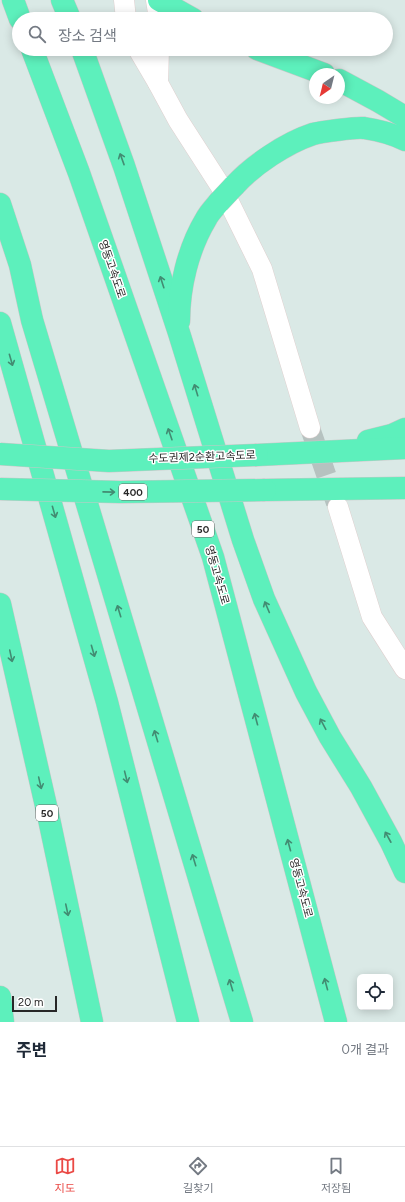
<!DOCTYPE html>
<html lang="ko">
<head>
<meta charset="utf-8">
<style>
	:root { --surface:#fff; --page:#f6f6f7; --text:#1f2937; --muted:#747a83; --line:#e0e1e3; --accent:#ea4945 }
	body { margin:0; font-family:Figtree,"Noto Sans KR",sans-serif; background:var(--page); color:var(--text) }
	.controls { position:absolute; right:12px; bottom:12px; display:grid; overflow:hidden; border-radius:6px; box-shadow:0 2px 10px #0003 }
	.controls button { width:36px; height:36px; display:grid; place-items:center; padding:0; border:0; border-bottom:1px solid var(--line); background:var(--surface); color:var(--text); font:20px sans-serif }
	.compass { position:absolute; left:309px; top:68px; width:36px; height:36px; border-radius:50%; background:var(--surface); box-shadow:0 2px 10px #0003; rotate:215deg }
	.scale { position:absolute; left:12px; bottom:10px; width:45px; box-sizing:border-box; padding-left:4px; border:2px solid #272727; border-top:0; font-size:11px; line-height:14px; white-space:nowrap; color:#272727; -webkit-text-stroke:3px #fff; paint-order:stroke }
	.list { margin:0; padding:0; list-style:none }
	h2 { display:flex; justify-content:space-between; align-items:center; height:52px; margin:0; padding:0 16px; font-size:17px }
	h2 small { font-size:13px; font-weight:400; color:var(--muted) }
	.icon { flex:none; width:22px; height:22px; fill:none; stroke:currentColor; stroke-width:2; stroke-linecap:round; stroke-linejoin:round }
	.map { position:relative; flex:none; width:405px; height:1022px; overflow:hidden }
	.search { position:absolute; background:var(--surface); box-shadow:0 2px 10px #0003; left:12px; right:12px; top:12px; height:44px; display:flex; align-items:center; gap:10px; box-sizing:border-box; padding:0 14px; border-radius:22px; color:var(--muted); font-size:15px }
	.sheet { height:124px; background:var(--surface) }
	nav { display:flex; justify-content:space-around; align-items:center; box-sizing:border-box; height:56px; border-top:1px solid var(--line); background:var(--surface); font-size:11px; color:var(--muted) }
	nav a { display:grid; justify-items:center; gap:2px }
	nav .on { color:var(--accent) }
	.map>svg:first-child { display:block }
</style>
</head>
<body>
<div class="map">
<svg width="405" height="1022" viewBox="0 0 405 1022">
	<rect width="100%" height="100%" fill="#dae9e6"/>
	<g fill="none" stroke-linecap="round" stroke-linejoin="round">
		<path stroke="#b6c2c0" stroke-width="20" stroke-dasharray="20 10" stroke-linecap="butt" d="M310,428L336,503"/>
		<g stroke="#dfd0cf" stroke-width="21">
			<g id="minor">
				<path d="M124,0L126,19"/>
				<path d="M156,0L159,19"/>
				<path d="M138,49L158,83"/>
				<path d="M159,49L158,83L178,120L223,190L262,269L310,428"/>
				<path d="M338,507L372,617L405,669"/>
			</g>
		</g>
		<g stroke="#c7c7c7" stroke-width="23">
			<g id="highway">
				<path d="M13,0L20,19"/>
				<path d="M62,0L70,19"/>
				<path d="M159,0L193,19"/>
				<path d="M32,49L79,173L213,557L336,1022"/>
				<path d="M82,49L124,166L179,333L243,540L264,599L306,692L330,737L361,787L391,842L405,872"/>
				<path d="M257,49L324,74"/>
				<path d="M339,80L378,101L405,117"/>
				<path d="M234,186C253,165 286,143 313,134C321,132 356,127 364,128C377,130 393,134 405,140"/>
				<path d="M0,204L20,265L32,320L242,1022"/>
				<path d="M179,321C179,287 188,249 206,219C209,213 215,207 219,202"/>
				<path d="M0,323L107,702L188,1022"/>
				<path d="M368,441L392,435L405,429"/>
				<path d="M257,455L405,448"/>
				<path d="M265,490L405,488"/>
				<path d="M0,604L49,819L92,1022"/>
				<path d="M0,997L3,1022"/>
			</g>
		</g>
		<use href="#minor" stroke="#fff" stroke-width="20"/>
		<use href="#highway" stroke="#5df0bc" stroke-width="22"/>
		<g stroke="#c7c7c7" stroke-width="23" stroke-linecap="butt">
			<g id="highway-bridge">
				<path d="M219,202L234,186"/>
				<path d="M0,454L109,461L257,455"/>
				<path d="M0,489L120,492L265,490"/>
			</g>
		</g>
		<use href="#highway-bridge" stroke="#5df0bc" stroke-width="22"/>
	</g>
	<defs><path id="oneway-shaft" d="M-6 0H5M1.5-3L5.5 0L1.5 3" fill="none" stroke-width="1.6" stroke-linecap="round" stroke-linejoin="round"/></defs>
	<g stroke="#428c72">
		<use href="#oneway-shaft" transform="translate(122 159) rotate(-110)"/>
		<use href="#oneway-shaft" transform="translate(162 282) rotate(-108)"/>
		<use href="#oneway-shaft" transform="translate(11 360) rotate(74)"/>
		<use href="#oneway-shaft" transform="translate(196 390) rotate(-107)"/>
		<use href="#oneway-shaft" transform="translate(170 434) rotate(-109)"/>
		<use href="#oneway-shaft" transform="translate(109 492) rotate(1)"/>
		<use href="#oneway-shaft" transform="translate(54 512) rotate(74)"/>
		<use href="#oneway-shaft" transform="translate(267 607) rotate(-113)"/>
		<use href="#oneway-shaft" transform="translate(119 611) rotate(-107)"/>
		<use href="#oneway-shaft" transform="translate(93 651) rotate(74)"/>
		<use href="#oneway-shaft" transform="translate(11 656) rotate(78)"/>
		<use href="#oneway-shaft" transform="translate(256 719) rotate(-105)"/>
		<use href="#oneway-shaft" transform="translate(323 724) rotate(-118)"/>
		<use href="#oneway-shaft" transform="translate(156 736) rotate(-107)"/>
		<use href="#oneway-shaft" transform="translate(126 777) rotate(76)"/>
		<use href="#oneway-shaft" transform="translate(40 783) rotate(77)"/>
		<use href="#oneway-shaft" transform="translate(388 837) rotate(-119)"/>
		<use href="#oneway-shaft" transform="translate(289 845) rotate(-105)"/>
		<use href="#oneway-shaft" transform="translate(194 860) rotate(-107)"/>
		<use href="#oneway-shaft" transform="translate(67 910) rotate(78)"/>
		<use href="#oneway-shaft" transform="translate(326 984) rotate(-105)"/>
		<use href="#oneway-shaft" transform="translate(231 985) rotate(-107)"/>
	</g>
	<g text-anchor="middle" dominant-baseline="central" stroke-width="3" stroke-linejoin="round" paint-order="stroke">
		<g fill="#fff" stroke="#686868" stroke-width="1">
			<rect x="119" y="484" width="28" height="16" rx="3"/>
			<rect x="192" y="521" width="22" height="16" rx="3"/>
			<rect x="36" y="805" width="22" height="16" rx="3"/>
		</g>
		<g font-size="10" font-weight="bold" fill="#272727">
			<text x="133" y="492">400</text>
			<text x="203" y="529">50</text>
			<text x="47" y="813">50</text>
		</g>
		<g font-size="11" fill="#272727" stroke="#fff">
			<text transform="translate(112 269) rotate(71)">영동고속도로</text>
			<text transform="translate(202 457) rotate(-2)">수도권제2순환고속도로</text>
			<text transform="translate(217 575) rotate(74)">영동고속도로</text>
			<text transform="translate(301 888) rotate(75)">영동고속도로</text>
		</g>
	</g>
</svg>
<div class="controls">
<button><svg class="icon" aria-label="locate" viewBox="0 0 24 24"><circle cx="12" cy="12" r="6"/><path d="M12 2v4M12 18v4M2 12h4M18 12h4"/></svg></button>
</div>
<svg class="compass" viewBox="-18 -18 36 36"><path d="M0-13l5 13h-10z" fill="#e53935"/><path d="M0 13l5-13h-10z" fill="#747a83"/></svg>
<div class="scale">20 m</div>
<div class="search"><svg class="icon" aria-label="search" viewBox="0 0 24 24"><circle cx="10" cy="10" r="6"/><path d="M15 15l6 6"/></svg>장소 검색</div>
</div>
<section class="sheet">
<h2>주변<small>0개 결과</small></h2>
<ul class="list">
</ul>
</section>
<nav>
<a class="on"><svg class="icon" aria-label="map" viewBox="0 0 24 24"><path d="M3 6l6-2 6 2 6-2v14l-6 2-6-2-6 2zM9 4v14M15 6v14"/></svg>지도</a>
<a><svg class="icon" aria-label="directions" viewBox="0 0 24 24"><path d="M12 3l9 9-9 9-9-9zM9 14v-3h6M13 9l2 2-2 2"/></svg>길찾기</a>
<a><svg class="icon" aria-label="saved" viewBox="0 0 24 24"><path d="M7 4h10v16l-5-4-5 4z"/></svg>저장됨</a>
</nav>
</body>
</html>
